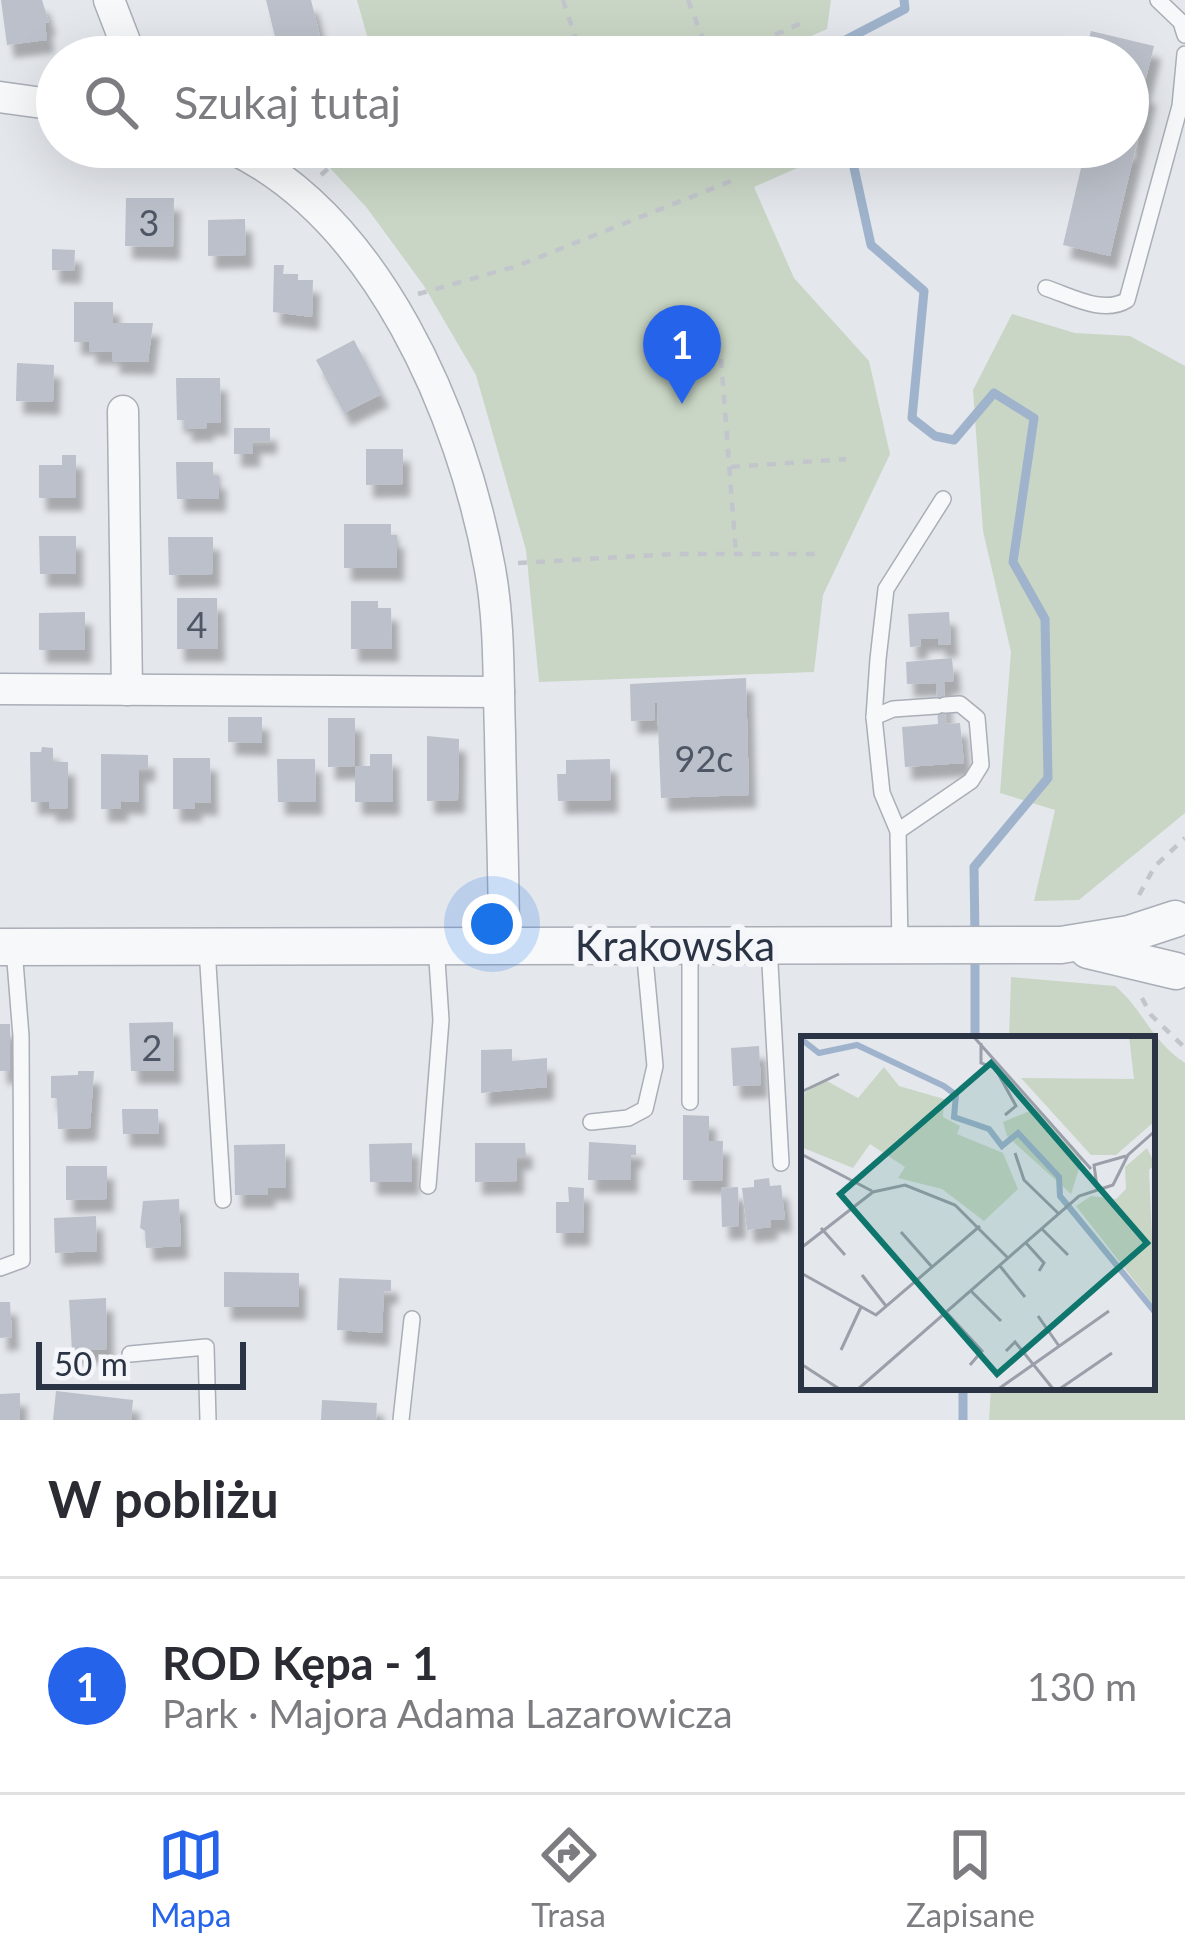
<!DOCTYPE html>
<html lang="pl">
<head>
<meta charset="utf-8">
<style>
	:root { --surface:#fff; --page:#f7f7f7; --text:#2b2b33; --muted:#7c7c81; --line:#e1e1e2; --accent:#2563eb }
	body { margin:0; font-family:Lato,sans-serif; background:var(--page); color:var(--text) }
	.scale { position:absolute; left:36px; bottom:30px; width:210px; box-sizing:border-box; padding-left:12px; border:6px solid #2b3445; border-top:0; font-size:33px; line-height:42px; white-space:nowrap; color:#2b3445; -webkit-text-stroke:9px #f4f6f9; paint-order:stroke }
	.you { position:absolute; left:492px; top:924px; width:42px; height:42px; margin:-30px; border:9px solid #fff; border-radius:50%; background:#1a73e8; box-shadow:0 0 0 18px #1a73e833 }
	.badge { display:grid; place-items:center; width:78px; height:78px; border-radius:50%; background:var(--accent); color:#fff; font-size:39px; font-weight:700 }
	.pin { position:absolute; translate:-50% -99px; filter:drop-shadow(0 3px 6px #0008) }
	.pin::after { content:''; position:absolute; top:63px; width:42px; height:36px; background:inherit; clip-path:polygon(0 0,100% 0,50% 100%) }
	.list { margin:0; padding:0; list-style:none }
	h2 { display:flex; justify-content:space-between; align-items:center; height:156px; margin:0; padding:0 48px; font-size:51px }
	h2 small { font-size:39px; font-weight:400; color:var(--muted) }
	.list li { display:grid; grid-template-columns:78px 1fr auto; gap:36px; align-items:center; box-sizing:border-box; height:216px; padding:0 48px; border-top:3px solid var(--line) }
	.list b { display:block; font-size:45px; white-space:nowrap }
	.list p { margin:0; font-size:39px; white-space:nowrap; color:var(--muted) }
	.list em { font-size:39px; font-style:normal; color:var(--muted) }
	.icon { flex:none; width:66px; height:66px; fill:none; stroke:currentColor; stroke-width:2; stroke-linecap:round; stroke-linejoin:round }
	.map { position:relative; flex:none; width:1185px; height:1420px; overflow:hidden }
	.search { position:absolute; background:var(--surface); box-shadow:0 12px 48px #0002; left:36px; right:36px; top:36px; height:132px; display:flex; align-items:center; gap:30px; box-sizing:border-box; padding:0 42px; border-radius:66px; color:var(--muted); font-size:45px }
	.sheet { height:372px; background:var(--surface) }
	nav { display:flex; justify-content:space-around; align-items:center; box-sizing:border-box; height:168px; border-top:3px solid var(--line); background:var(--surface); font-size:33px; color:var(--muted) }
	nav a { display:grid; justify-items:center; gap:6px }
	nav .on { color:var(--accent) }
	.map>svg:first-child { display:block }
</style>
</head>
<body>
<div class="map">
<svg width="1185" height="1420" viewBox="0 0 1185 1420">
	<defs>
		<filter id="shadow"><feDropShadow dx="7" dy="13" stdDeviation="3" flood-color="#0004"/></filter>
	</defs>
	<rect width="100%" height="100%" fill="#e4e7ec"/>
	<g fill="#c9d6c5">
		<path d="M357,0H831L827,29L764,57H373Z"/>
		<path d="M357,147H796L804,165L754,187L794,278L869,361L890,454L823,595L814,672L539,682L526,550L476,375L424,286L367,208L318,155Z"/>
		<path d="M1012,314L1075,333L1130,336L1185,366V813L1079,900L1034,901L1055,810L1000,793L1011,652L983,531L973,390Z"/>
		<path d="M1011,977L1115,986C1143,1009 1151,1041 1185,1063V1420H989L991,1387H1152V1039H1009Z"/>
	</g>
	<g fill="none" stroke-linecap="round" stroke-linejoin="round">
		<g stroke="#9fb4cc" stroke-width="9">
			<path d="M826,57L830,48L905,9L904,0"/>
			<path d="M842,147L853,163L871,245L924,291L912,418L935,436L954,440L994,393L1034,418L1013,562L1045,619L1048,778L974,867L975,938"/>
			<path d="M975,954V1039"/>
			<path d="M963,1420V1387"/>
		</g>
	</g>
	<g fill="#bbc0ca" filter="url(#shadow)">
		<path d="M1,0H42L49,22L45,23L47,40L7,45Z"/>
		<path d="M266,0H311L322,44L305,48L307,57H280Z"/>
		<path d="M1091,31L1154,46L1143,90L1149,92L1110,256L1063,245L1086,147H1128V57H1084Z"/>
		<path d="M95,47L96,57H65L64,51Z"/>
		<path d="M126,198H174L173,247L125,246Z"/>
		<path d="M245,219L246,255L208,256V220Z"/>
		<path d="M52,249L75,250L74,271L52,270Z"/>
		<path d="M274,265H284L283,274H298V280H313L312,317L273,312Z"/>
		<path d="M74,302H113V323H153L148,362L112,361L113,352L89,351V342H74Z"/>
		<path d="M354,340L382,394L344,413L316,360Z"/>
		<path d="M17,363L54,365L53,402L16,401Z"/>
		<path d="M176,378H220L221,423H207V428L185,429V420H177Z"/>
		<path d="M234,428H270V441H253V454H234Z"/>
		<path d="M366,449H403V484L366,485Z"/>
		<path d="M62,455H76V498H39V465H62Z"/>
		<path d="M176,462H213V476H219V499H177Z"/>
		<path d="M344,524H391V535H397V568H344Z"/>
		<path d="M39,536H76V574H40Z"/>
		<path d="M168,537H213V574L169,575Z"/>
		<path d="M177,598H217L218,649H177Z"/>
		<path d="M351,601H378V608H391L392,649H351Z"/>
		<path d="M85,612V650H39V613Z"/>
		<path d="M949,612L951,644L939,645L938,638L920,639L921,646L910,647L908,614Z"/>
		<path d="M952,658L954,681L944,682L946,724L960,723L964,763L905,767L902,727L938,724L936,683L907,684L906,662Z"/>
		<path d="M746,678L749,795L661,798L657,703H654L655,720L631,721L630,684Z"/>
		<path d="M228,717H262V743L228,742Z"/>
		<path d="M328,718H355V766L328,767Z"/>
		<path d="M427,736L459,739L458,800L427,801Z"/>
		<path d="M42,747L53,748V762H68V808L49,809V802H31L30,752H41Z"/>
		<path d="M101,754L148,755V769H139V802L121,801V809H101Z"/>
		<path d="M370,754H392L393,802H355V766H370Z"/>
		<path d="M173,758H210L211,803L195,802V809H173Z"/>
		<path d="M277,759H315L316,802H278Z"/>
		<path d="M610,759L611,800L558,801L557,774H566V760Z"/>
		<path d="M173,1022L174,1071H131L129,1023Z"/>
		<rect x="0" y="1024" width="10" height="47"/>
		<path d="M759,1046L761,1085L733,1086L731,1048Z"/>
		<path d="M512,1049V1061L547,1058V1087L481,1093V1050Z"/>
		<path d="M78,1071H94L90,1128L58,1129L57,1098H51V1076L78,1075Z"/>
		<path d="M122,1109H158L159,1134H123Z"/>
		<path d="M683,1115L709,1116V1141H723L722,1181L683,1180Z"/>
		<path d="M589,1142L636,1145V1155H631V1180H588Z"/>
		<path d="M412,1143V1182H370L369,1144Z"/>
		<path d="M475,1143H525L526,1157H517V1181L475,1182Z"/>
		<path d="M285,1144L286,1188H268V1195H235L234,1145Z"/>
		<path d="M66,1166H107V1199L66,1200Z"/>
		<path d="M769,1178L770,1186L781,1185L785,1219L770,1220L771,1227L747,1230L742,1188L754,1187V1180Z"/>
		<path d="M568,1187L584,1188L583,1233H556V1202H569Z"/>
		<path d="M738,1187L739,1226L722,1227L721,1188Z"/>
		<path d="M179,1199L181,1246L146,1248L145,1231L140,1228L143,1201Z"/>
		<path d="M96,1216L97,1251L55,1253L54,1218Z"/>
		<path d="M224,1272L299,1273V1307H224Z"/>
		<path d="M339,1278L391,1280V1291H384L382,1333L337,1330Z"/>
		<path d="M106,1298L107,1349L72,1351L69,1300Z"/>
		<path d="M0,1302H10L12,1337L0,1338Z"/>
		<path d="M56,1391L133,1400L131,1420H53Z"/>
		<path d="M20,1393V1420H0V1394Z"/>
		<path d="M322,1400L377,1403L376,1420H321Z"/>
	</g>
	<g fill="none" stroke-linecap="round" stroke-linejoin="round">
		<g stroke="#a9aeb7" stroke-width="18">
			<g id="service">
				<path d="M1158,0L1181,22L1185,35"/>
				<path d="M1046,288C1071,296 1103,315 1127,300L1180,106L1185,54"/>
				<path d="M874,717L893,709L937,706"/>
				<path d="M898,831L971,781L981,765L977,718L960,704L945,705"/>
				<path d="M900,945L898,831L882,793L874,717L878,659L886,589L943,499"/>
				<path d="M769,946L781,1163"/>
				<path d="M207,949L223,1200"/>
				<path d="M690,1102V948"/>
				<path d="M591,1122L628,1118L645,1109L655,1066L644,948"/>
				<path d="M428,1186L441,1020L436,945"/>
				<path d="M0,1268L22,1260L21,1036L14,949"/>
				<path d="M130,1354L206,1347L208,1420"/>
				<path d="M401,1420L412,1319"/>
			</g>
		</g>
		<g stroke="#a9aeb7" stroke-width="33">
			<g id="minor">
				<path d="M109,0L131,57"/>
				<path d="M0,97L57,105"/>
				<path d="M229,147C378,217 462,415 490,569C500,624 498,679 500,734C501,804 504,875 504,945"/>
				<path d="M123,411L127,690"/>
				<path d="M0,689L499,692"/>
			</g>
		</g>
		<g stroke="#a9aeb7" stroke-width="39">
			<g id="tertiary">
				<path d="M0,947L1061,945L1129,934L1175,919"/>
				<path d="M1088,950L1176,971"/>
			</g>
		</g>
		<g stroke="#c2c5cb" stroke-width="4.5" stroke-dasharray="9 9" stroke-linecap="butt">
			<path d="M563,0L582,57"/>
			<path d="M688,0L710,57"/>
			<path d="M726,57L808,20"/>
			<path d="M321,175L331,166L405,147"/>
			<path d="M418,294L517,266L739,178"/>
			<path d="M721,359L736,554"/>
			<path d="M731,467L846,459"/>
			<path d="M518,563L674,554H818"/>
			<path d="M1139,895L1155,866L1185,838"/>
			<path d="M1142,998L1151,1015L1185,1048"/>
		</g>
		<use href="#service" stroke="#f7f8fa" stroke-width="15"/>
		<use href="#minor" stroke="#f7f8fa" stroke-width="30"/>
		<use href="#tertiary" stroke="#f7f8fa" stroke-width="36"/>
	</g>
	<g text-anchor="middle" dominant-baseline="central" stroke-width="12" stroke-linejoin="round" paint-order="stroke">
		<g font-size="36" fill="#4f5766">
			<text x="149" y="222">3</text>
			<text x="197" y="624">4</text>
			<text x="704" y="758">92c</text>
			<text x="152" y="1047">2</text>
		</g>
		<g font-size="42" fill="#2b3445" stroke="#f4f6f9">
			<text x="675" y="945">Krakowska</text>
		</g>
	</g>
	<g transform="translate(801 1036)">
		<rect width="354" height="354" fill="#e4e7ec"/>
		<path d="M247,0H354V85L315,119H290L220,42L333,43L328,0ZM83,31L98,50L143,63L142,81L159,90L156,98L202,117L217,153L183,185L141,153L97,142L104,131L69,108L52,132L0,111V59L24,44L57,62ZM236,72L281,123L270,158L206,100L202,86ZM346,112L354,128L348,134L354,271L275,170L290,160L315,163L325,153L324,131Z" fill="#c9d6c5"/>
		<path fill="none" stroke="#9fb4cc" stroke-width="6" d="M0,3L18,17L56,9L143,50L155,59L153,81L188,93L201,110L217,97L258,141L259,160L354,276"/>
		<path fill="none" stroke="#9a9fa9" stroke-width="3" d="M172,0L290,133M180,7V27L194,32L215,70L204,79M0,56L38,38M214,117L223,144L258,178M0,118L71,155M296,151L293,129L325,120M20,192L44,219M241,193L267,219M100,196L131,231M225,207L243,227L238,235M0,212L72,156L104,149L154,169L207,222M199,230L224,261M0,237L75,279L179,190M61,239L85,270M170,255L200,285M145,276L181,315L169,329M237,280L258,310M40,314L60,271M205,315L214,306L253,354M0,328L40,354M56,354L278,160L312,149L327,119L354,95M196,354L308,275M257,354L311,317"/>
		<path fill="#0f766e" fill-opacity="0.15" stroke="#0f766e" stroke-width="6" d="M190,27L346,207L196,338L39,158Z"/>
		<rect width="354" height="354" fill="none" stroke="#2b3445" stroke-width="6"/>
	</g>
</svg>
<div class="scale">50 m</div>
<div class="you"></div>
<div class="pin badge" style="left:682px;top:404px">1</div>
<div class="search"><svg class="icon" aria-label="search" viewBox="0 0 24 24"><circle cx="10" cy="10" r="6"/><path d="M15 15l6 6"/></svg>Szukaj tutaj</div>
</div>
<section class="sheet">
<h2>W pobliżu<small></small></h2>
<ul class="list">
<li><span class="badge">1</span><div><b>ROD Kępa - 1</b><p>Park · Majora Adama Lazarowicza</p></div><em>130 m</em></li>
</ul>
</section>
<nav>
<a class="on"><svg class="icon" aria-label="map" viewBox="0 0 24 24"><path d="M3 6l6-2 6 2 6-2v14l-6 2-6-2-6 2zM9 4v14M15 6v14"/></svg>Mapa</a>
<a><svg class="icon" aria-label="directions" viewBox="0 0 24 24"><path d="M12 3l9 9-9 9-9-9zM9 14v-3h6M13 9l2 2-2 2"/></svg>Trasa</a>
<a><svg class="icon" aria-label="saved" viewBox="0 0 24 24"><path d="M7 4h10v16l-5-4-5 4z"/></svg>Zapisane</a>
</nav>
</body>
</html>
